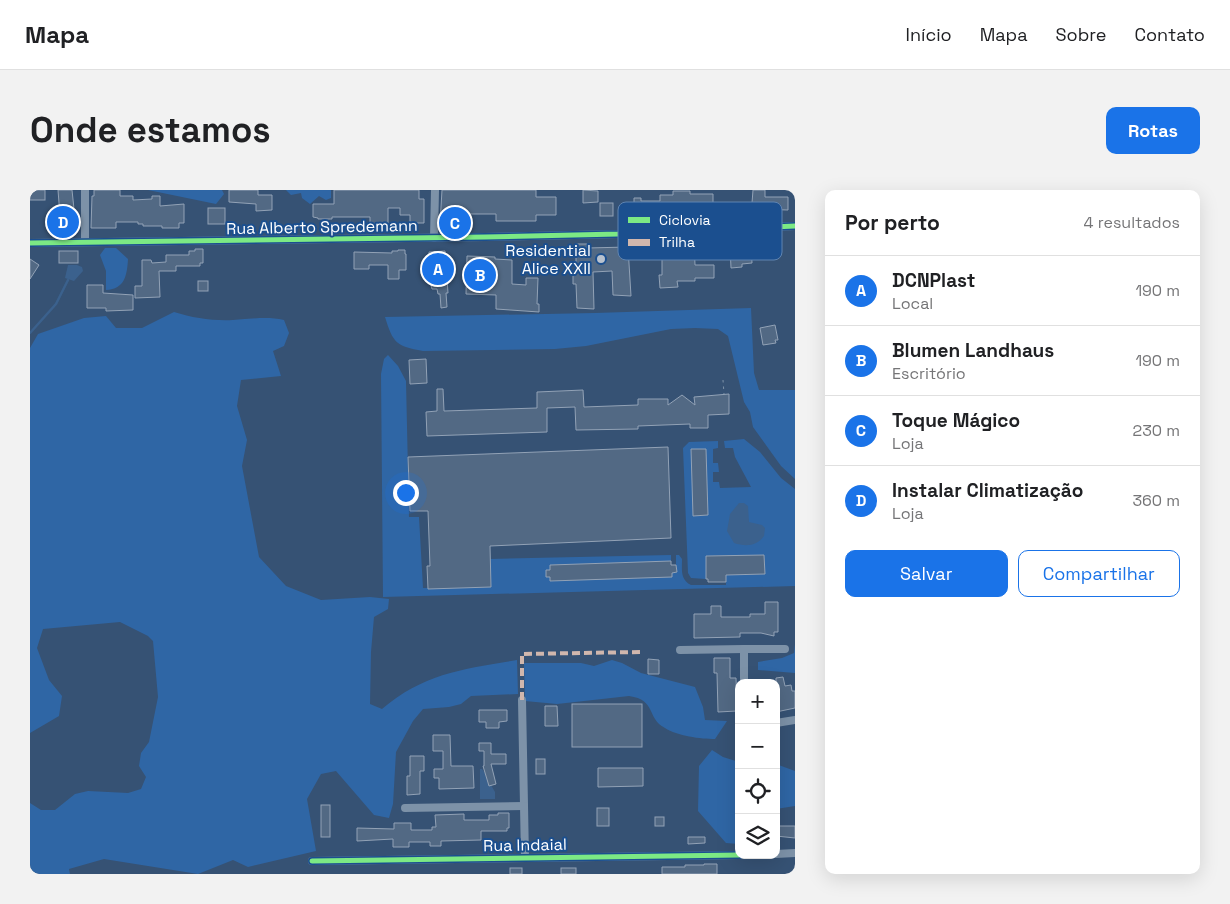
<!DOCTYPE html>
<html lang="pt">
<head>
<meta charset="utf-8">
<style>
	:root { --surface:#fff; --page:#f2f2f2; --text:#202124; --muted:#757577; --line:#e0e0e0; --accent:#1a73e8 }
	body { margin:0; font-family:"Space Grotesk",sans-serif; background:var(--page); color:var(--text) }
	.controls { position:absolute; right:15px; bottom:15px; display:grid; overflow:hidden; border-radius:10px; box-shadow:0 5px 20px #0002 }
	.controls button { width:45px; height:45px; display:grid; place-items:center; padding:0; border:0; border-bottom:1px solid var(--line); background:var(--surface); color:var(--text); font:25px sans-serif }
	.you { position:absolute; left:375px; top:302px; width:18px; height:18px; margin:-12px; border:4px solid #fff; border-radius:50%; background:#1a73e8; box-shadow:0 0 0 8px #1a73e833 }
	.badge { display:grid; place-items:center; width:32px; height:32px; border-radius:50%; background:var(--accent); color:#fff; font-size:16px; font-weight:700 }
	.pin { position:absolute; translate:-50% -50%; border:2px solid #fff; box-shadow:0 1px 5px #0006 }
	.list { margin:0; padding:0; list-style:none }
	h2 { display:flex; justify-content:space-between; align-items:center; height:65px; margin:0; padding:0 20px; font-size:21px }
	h2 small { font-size:16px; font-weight:400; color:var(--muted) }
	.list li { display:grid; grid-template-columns:32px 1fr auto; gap:15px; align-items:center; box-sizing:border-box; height:70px; padding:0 20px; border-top:1px solid var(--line) }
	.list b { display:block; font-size:19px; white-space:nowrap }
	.list p { margin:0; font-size:16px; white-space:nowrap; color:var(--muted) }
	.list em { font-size:16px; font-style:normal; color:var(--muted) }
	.actions { display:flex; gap:10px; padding:15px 20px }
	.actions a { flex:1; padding:11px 0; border:1px solid var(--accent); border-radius:10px; text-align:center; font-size:18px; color:var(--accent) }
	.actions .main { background:var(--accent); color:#fff }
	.icon { flex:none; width:28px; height:28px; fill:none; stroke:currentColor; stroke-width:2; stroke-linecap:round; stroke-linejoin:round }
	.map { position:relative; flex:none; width:765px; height:684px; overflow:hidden; border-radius:10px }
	header { display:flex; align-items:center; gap:30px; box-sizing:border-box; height:70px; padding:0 25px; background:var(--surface); border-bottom:1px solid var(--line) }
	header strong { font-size:24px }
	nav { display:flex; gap:28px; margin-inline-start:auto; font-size:18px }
	.intro { display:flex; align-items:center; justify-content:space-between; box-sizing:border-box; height:120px; padding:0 30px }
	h1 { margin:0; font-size:35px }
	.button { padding:12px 22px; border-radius:10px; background:var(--accent); color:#fff; font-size:18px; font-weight:700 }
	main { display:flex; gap:30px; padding:0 30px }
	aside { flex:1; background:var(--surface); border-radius:10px; box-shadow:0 5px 20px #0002 }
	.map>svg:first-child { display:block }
</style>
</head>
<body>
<header>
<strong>Mapa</strong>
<nav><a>Início</a><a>Mapa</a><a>Sobre</a><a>Contato</a></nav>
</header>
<div class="intro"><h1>Onde estamos</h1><a class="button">Rotas</a></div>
<main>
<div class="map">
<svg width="765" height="684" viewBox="0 0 765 684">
	<rect width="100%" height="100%" fill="#365274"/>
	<g fill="#2f66a5">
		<path d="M118,0H192L194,4L186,14Z"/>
		<path d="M256,0H301V8L296,10L289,6L280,14L272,8L271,3L261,5Z"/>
		<path d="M75,58H86L98,69C97,85 95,99 76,100V81L70,65Z"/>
		<path d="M721,118L724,183L729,200H765V289L751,276L723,237L720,222L714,212L698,146L688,139L665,138L641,139L556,156L525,159L393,161C366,156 363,153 355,127L565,123Z"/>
		<path d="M144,122C163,128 183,131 203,130C221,129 237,126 254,130L259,143L254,156L243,161L251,186L211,190L207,216L217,250L212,276L229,367L256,396L291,410L340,407L359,409L358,419L344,427L341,462L340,514L352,519C394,483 434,479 487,470L488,504L441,506L431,514L419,517L393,519L383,531L366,562L363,614L359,628L344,625L306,581L291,584L277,609L286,661L218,677L203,670L168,684L74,669L39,679L40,684H0V613L11,620H25L45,604L58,601L98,603L111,599L116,587L109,576L111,563L119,552L128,507L123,451L118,446L90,432L13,439L7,458L19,490L32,506L29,526L0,543V158L8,144L54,128L76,126L86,138H112Z"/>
		<path d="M358,165L368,176L376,191L379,327H389L393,398L461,397L460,369L641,365V371L521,375L520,380H516V387L646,382V365H649L652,369C652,379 650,390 661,395H696V385L735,384L734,365L676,366V389L661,388L658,383L653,258L659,252L688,251V258L683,259V273H688L689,282H683V292H689L690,298L721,297L705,267L703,258H695L694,251L714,249L730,262L751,288L765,299V396L353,407L351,184L354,169Z"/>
		<path d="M765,454V483L728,480V472L752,468L764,463Z"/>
		<path d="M582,470L592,473L611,483L665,497L673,517L675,530L697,531L685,549C671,549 647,546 635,538C616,528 627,510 599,506L527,514L495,511L494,473H551L564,476Z"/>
		<path d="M682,560L693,567L709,572V654L696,653L668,621L669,576Z"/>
		<path d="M746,574L765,581V616L746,619Z"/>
	</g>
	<g fill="#3b618d">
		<path d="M38,75H47L52,77L53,81L44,91L35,88Z"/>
		<path d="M709,313H714L718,316L719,332L732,335L735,338L734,346C727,356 716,357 704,353L697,341L700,324Z"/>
		<path d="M450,579H452L455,583L459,596L461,595L465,602V609H450Z"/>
	</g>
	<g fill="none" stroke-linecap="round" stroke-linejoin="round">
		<path stroke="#3b618d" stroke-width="2.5" d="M0,143L26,114L38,90"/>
	</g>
	<g fill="#526984" stroke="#92a2b6">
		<rect x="0" y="0" width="15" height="10"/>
		<path d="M28,0H42L46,38H20V26H30Z"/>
		<path d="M64,0H90V6H103V10L122,9V6H130V16L154,14V33H149V38H132V36H113V34H108V32H86V38H61L62,6H64Z"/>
		<path d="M199,0H228V5H242V20L226,21V14L199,12Z"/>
		<path d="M304,0H389V9H394V33H380V25H370V18H358V34H340V27H302V29H288V28L283,27V14H304Z"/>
		<path d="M412,0H506V7H526V25H506V31H466V24H429V39H421V34H410Z"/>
		<path d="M553,0L568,1V12L553,13Z"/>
		<path d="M723,0H735V7H758V20L726,19L725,13H722Z"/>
		<path d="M643,1H660V4H683V13H678V26L642,27V18H622V26H604V8H611V11H630V5H643Z"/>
		<rect x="570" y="13" width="13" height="13"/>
		<rect x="178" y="18" width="17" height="16"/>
		<path d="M653,50H664L665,75H684V88H665V91H647L648,97L630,98L629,85H632V54H653Z"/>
		<path d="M546,54H557V58L598,57L601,106L583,105L582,81L563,82L564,119L547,118L546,94H543V83L546,82Z"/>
		<path d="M721,55L722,73L712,74V77L701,78L700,56Z"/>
		<path d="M165,59H173V73H170V76H146V81H129L130,107L105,108V96H112V70H121L122,73L136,72V65H159V61H165Z"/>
		<path d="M368,60H375V64H376V80H369V89H358V75H339V79H324V62L362,63V61H368Z"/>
		<rect x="29" y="61" width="19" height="12"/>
		<path d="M415,61L418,103H416L417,117L411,118L410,104H408L407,99H402L401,95L399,62Z"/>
		<path d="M437,66L465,67V69L482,70V94L496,95V88H508L507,114H509V122L466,119V105L436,104Z"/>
		<path d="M0,69L9,75L0,89Z"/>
		<rect x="168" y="91" width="10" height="10"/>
		<path d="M57,95H73V103L103,105V120L76,121V118H57Z"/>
		<path d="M745,135L748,150H745L746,153L733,155L730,138Z"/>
		<path d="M396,169L397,193L380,194L379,170Z"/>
		<path d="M407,199H413L414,221L507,218V202L553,200L554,217L608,215V209H638V215L652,205L665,215L664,207L699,204V224L678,225V238H660V234L608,236V239L546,240L545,217L517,218V242L397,246L396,222L407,221Z"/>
		<path d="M638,257L641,348L460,356L461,397L398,399L397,376H400L398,321H380L378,267Z"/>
		<path d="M661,259H676L678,325L663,326Z"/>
		<path d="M734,365L735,384L696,385V392H678V389H676V366Z"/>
		<path d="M641,371V375H646L647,382L642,383V387L520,391V387H516V380H520V375Z"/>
		<path d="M735,412H748V442H744V446L731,443H710V447L664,448V424H681V416H691V427H720V424H735Z"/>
		<path d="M684,468H700V488H706L707,521L688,522L687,483H684Z"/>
		<path d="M618,469L629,470V484H618Z"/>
		<path d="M753,487L755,496L761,495L762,501H765V518L746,522V488Z"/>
		<rect x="542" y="514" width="70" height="43"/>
		<path d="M515,516H527L528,536H515Z"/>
		<path d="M449,520H477V531L469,532V538H456V532H449Z"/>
		<path d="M403,545H420L421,576H443L444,598L409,599V588H404V579H413V561H403Z"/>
		<path d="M449,553H461V564H476V574H461L466,594L459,596L453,576H454V561H449Z"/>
		<path d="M380,566H394V581H390V604L377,605V586H380Z"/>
		<rect x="506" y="569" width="9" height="15"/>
		<path d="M568,578H613V596L568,597Z"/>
		<rect x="291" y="615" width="9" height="32"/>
		<rect x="567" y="618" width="12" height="18"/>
		<path d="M468,623H479V638H477V641H451V650L411,651V656H400V652H379V657H363V649L327,651V638L364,639V633H381V640H402V637H406L405,625L434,624V630H459V625H468Z"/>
		<rect x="625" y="627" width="9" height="9"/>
		<path d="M746,636H765V648L746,646Z"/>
		<path d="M658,647H675V653L658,654Z"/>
		<path d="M674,674H687V684H632V677H655V675H674Z"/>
		<rect x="480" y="678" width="12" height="6"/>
		<rect x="531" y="678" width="15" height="6"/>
	</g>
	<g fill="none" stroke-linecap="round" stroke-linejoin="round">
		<path stroke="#7d92a8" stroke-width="1" stroke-dasharray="2.5 4" stroke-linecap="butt" d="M693,190L694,204"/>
		<g stroke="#7d92a8" stroke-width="8">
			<path d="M55,0V52"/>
			<path d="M404,48L405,0"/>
			<path d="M0,53L455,47L588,44L765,36"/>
			<path d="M650,460L714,459"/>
			<path d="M714,493V459H755"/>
			<path d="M492,510L495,668"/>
			<path d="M746,533L765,530"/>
			<path d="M375,618L494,616"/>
			<path d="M746,664L765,663"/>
			<path d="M282,671L709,665"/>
		</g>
		<path stroke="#d1b7ad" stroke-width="4" stroke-dasharray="8 4" stroke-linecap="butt" d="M492,510V464L610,462"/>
		<g stroke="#1b4f8f" stroke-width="8">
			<g id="cycleway">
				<path d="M0,53L455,47L588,44L765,36"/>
				<path d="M282,671L709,665"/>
			</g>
		</g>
		<use href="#cycleway" stroke="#7ce984" stroke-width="5"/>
	</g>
	<circle fill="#b9c2ce" stroke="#1b4f8f" stroke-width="2" cx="571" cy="69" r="5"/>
	<g text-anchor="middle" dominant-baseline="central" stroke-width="4" stroke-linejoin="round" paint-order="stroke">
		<g font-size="16" fill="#fff" stroke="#1b4f8f">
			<text transform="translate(292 37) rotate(-1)">Rua Alberto Spredemann</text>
			<text transform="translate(495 655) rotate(-1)">Rua Indaial</text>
		</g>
		<g font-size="16" fill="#fff" stroke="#1b4f8f" text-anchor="end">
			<text x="561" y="60">Residential<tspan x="561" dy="18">Alice XXII</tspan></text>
		</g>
	</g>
	<rect x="588" y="12" width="164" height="58" rx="8" fill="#1b4f8f" stroke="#5f84b1" stroke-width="1"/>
	<rect x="598" y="27" width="22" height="6" fill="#7ce984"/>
	<rect x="598" y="49" width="22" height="7" fill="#d1b7ad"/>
	<g font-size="14" fill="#fff">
		<text x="629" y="35">Ciclovia</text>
		<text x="629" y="57">Trilha</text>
	</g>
</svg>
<div class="controls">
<button>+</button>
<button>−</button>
<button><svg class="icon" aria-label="locate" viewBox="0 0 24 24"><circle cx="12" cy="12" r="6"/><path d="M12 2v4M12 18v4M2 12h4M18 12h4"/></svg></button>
<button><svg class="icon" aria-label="layers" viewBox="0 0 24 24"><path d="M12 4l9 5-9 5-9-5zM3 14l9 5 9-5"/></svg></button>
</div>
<div class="you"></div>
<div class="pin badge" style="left:408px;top:79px">A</div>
<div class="pin badge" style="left:450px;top:85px">B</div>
<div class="pin badge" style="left:425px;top:33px">C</div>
<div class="pin badge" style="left:33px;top:32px">D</div>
</div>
<aside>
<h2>Por perto<small>4 resultados</small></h2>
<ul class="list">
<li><span class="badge">A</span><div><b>DCNPlast</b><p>Local</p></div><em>190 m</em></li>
<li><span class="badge">B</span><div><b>Blumen Landhaus</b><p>Escritório</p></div><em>190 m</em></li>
<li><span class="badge">C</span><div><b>Toque Mágico</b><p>Loja</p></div><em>230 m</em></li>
<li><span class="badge">D</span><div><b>Instalar Climatização</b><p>Loja</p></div><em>360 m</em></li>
</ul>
<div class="actions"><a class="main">Salvar</a><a>Compartilhar</a></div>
</aside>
</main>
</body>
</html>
